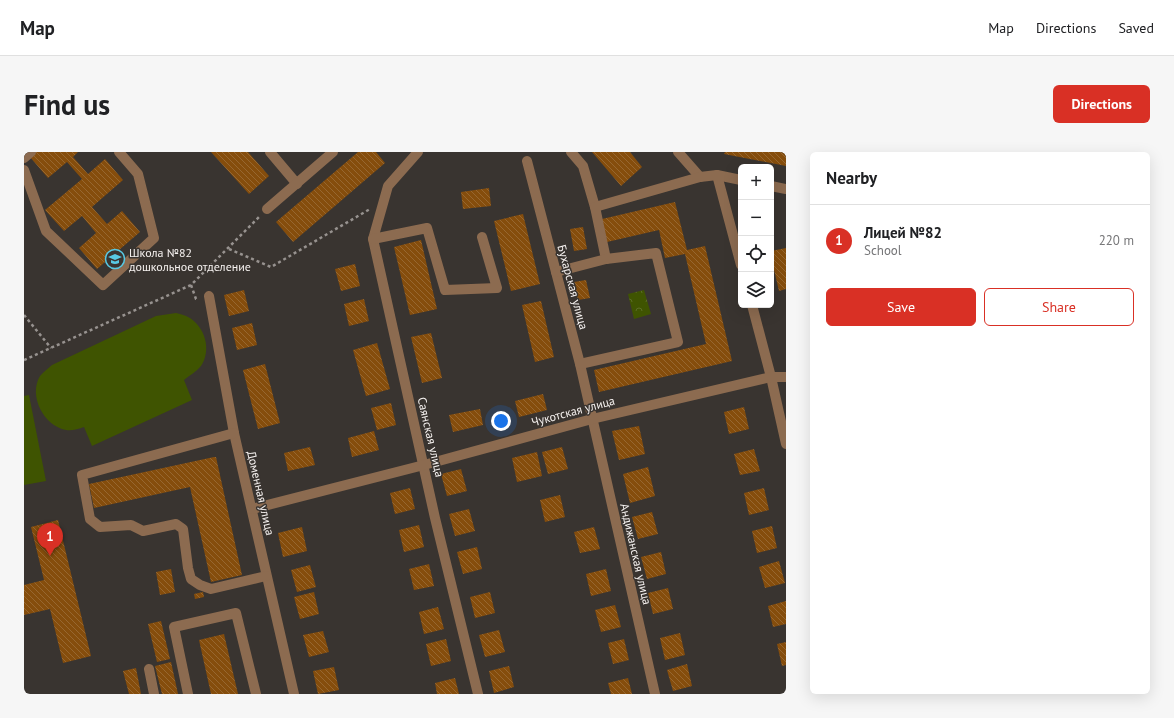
<!DOCTYPE html>
<html lang="en">
<head>
<meta charset="utf-8">
<style>
	:root { --surface:#fff; --page:#f6f6f6; --text:#202124; --muted:#757577; --line:#e0e0e0; --accent:#d93025 }
	body { margin:0; font-family:"PT Sans",sans-serif; background:var(--page); color:var(--text) }
	.controls { position:absolute; right:12px; top:12px; display:grid; overflow:hidden; border-radius:6px; box-shadow:0 4px 16px #0002 }
	.controls button { width:36px; height:36px; display:grid; place-items:center; padding:0; border:0; border-bottom:1px solid var(--line); background:var(--surface); color:var(--text); font:20px sans-serif }
	.you { position:absolute; left:477px; top:269px; width:14px; height:14px; margin:-10px; border:3px solid #fff; border-radius:50%; background:#1a73e8; box-shadow:0 0 0 6px #1a73e833 }
	.badge { display:grid; place-items:center; width:26px; height:26px; border-radius:50%; background:var(--accent); color:#fff; font-size:13px; font-weight:700 }
	.pin { position:absolute; translate:-50% -33px; filter:drop-shadow(0 1px 2px #0008) }
	.pin::after { content:''; position:absolute; top:21px; width:14px; height:12px; background:inherit; clip-path:polygon(0 0,100% 0,50% 100%) }
	.list { margin:0; padding:0; list-style:none }
	h2 { display:flex; justify-content:space-between; align-items:center; height:52px; margin:0; padding:0 16px; font-size:17px }
	h2 small { font-size:13px; font-weight:400; color:var(--muted) }
	.list li { display:grid; grid-template-columns:26px 1fr auto; gap:12px; align-items:center; box-sizing:border-box; height:72px; padding:0 16px; border-top:1px solid var(--line) }
	.list b { display:block; font-size:15px; white-space:nowrap }
	.list p { margin:0; font-size:13px; white-space:nowrap; color:var(--muted) }
	.list em { font-size:13px; font-style:normal; color:var(--muted) }
	.actions { display:flex; gap:8px; padding:12px 16px }
	.actions a { flex:1; padding:9px 0; border:1px solid var(--accent); border-radius:6px; text-align:center; font-size:14px; color:var(--accent) }
	.actions .main { background:var(--accent); color:#fff }
	.icon { flex:none; width:22px; height:22px; fill:none; stroke:currentColor; stroke-width:2; stroke-linecap:round; stroke-linejoin:round }
	.map { position:relative; flex:none; width:762px; height:542px; overflow:hidden; border-radius:6px }
	header { display:flex; align-items:center; gap:24px; box-sizing:border-box; height:56px; padding:0 20px; background:var(--surface); border-bottom:1px solid var(--line) }
	header strong { font-size:19px }
	nav { display:flex; gap:22px; margin-inline-start:auto; font-size:14px }
	.intro { display:flex; align-items:center; justify-content:space-between; box-sizing:border-box; height:96px; padding:0 24px }
	h1 { margin:0; font-size:28px }
	.button { padding:10px 18px; border-radius:6px; background:var(--accent); color:#fff; font-size:14px; font-weight:700 }
	main { display:flex; gap:24px; padding:0 24px }
	aside { flex:1; background:var(--surface); border-radius:6px; box-shadow:0 4px 16px #0002 }
	.map>svg:first-child { display:block }
</style>
</head>
<body>
<header>
<strong>Map</strong>
<nav><a>Map</a><a>Directions</a><a>Saved</a></nav>
</header>
<div class="intro"><h1>Find us</h1><a class="button">Directions</a></div>
<main>
<div class="map">
<svg width="762" height="542" viewBox="0 0 762 542">
	<defs>
		<pattern id="park-crowns" width="20" height="18" patternUnits="userSpaceOnUse"><rect width="20" height="18" fill="#3f5401"/><path d="M2 6a3 3 0 1 1 6 0M12 15a3 3 0 1 1 6 0" fill="none" stroke="#5b6d26"/></pattern>
		<pattern id="building-back-hatch" width="6" height="6" patternUnits="userSpaceOnUse"><rect width="6" height="6" fill="#854d0c"/><path d="M-1 5l2 2M0 0l6 6M5-1l2 2" fill="none" stroke="#976730"/></pattern>
	</defs>
	<rect width="100%" height="100%" fill="#393430"/>
	<path fill="url(#park-crowns)" d="M620,138L627,162L610,167L604,142Z"/>
	<g fill="#3f5401">
		<path d="M152,161C156,162 161,163 164,165C181,174 188,198 177,214C172,220 166,223 160,228L168,248L68,294L60,275C54,277 48,279 42,278C20,274 4,244 16,224C19,220 24,217 28,213L132,164Z"/>
		<path d="M5,243L22,329L0,333V244Z"/>
	</g>
	<g fill="url(#building-back-hatch)">
		<path d="M12,0H54L49,5L64,22L81,7L99,28L68,55L83,72L98,59L116,80L73,117L55,96L72,81L58,64L40,79L21,58L58,27L43,10L24,26L6,5Z"/>
		<path d="M187,0H224L245,24L225,42Z"/>
		<path d="M334,0H352L361,11L269,90L252,70Z"/>
		<path d="M568,0H606L618,15L597,34Z"/>
		<path d="M701,0H762V14L700,2Z"/>
		<path d="M465,36L467,54L439,57L437,40Z"/>
		<path d="M651,50L663,98L681,94L708,209L575,240L570,218L682,192L661,102L641,106L635,78L583,90L578,67Z"/>
		<path d="M499,62L516,132L487,139L470,69Z"/>
		<path d="M559,75L563,97L550,99L546,77Z"/>
		<path d="M397,88L413,157L386,163L370,95Z"/>
		<path d="M762,96V137L755,139L747,105V99Z"/>
		<path d="M331,112L336,134L317,139L311,117Z"/>
		<path d="M562,128L566,146L554,148L550,130Z"/>
		<path d="M220,138L225,159L205,164L200,143Z"/>
		<path d="M340,147L345,169L325,174L320,152Z"/>
		<path d="M517,149L530,205L511,210L498,153Z"/>
		<path d="M228,171L233,193L213,198L208,176Z"/>
		<path d="M407,181L418,226L398,231L387,185Z"/>
		<path d="M353,191L366,237L342,244L329,198Z"/>
		<path d="M241,212L256,271L234,277L219,218Z"/>
		<path d="M519,242L523,258L495,265L491,249Z"/>
		<path d="M367,251L372,273L353,278L347,256Z"/>
		<path d="M720,255L725,277L705,282L700,260Z"/>
		<path d="M456,257L459,273L429,280L425,263Z"/>
		<path d="M615,274L621,302L595,308L588,279Z"/>
		<path d="M350,279L355,298L328,305L324,286Z"/>
		<path d="M286,295L291,313L264,319L260,301Z"/>
		<path d="M538,295L544,317L524,322L518,300Z"/>
		<path d="M730,297L736,319L716,323L710,302Z"/>
		<path d="M513,300L518,324L493,330L488,306Z"/>
		<path d="M190,305H192L218,423L187,430L166,335L70,356L65,332Z"/>
		<path d="M624,315L631,344L606,351L599,322Z"/>
		<path d="M437,317L443,339L423,344L417,322Z"/>
		<path d="M386,336L391,357L371,362L366,341Z"/>
		<path d="M740,336L745,358L725,363L720,341Z"/>
		<path d="M536,343L541,365L521,370L516,348Z"/>
		<path d="M445,357L451,379L431,384L425,362Z"/>
		<path d="M628,360L634,382L614,387L608,365Z"/>
		<path d="M34,368L67,504L39,511L26,457L0,463V433L20,428L7,375Z"/>
		<path d="M395,373L400,395L380,400L375,378Z"/>
		<path d="M748,374L753,396L733,401L728,379Z"/>
		<path d="M278,375L283,399L259,405L254,381Z"/>
		<path d="M570,375L576,397L556,401L550,380Z"/>
		<path d="M453,395L458,417L439,422L433,400Z"/>
		<path d="M637,400L642,422L623,427L617,405Z"/>
		<path d="M755,409L761,431L741,436L735,415Z"/>
		<path d="M405,412L410,434L390,438L385,417Z"/>
		<path d="M286,413L292,435L273,440L267,418Z"/>
		<path d="M147,417L151,440L136,443L132,420Z"/>
		<path d="M582,417L587,439L567,444L562,422Z"/>
		<path d="M644,436L649,457L629,462L624,441Z"/>
		<path d="M179,440L180,445L171,447L170,442Z"/>
		<path d="M290,440L295,462L276,467L270,445Z"/>
		<path d="M466,440L471,461L451,466L446,445Z"/>
		<path d="M762,449V472L749,475L744,454Z"/>
		<path d="M591,453L597,475L577,480L571,458Z"/>
		<path d="M414,455L420,477L400,482L395,460Z"/>
		<path d="M137,469L146,507L133,510L124,472Z"/>
		<path d="M475,478L481,500L461,505L455,483Z"/>
		<path d="M299,479L305,500L285,505L279,483Z"/>
		<path d="M656,481L661,503L641,508L636,486Z"/>
		<path d="M200,482L214,542H187L175,488Z"/>
		<path d="M422,487L427,509L407,514L402,492Z"/>
		<path d="M600,487L605,508L589,512L584,491Z"/>
		<path d="M762,490V513L758,514L753,492Z"/>
		<path d="M147,510L154,542H138L131,514Z"/>
		<path d="M663,512L668,534L649,539L643,518Z"/>
		<path d="M485,514L490,535L470,541L465,519Z"/>
		<path d="M310,515L315,538L294,542L289,519Z"/>
		<path d="M112,516L117,542H105L99,519Z"/>
		<path d="M431,526L435,542H413L411,531Z"/>
		<path d="M604,526L608,542H587L584,531Z"/>
	</g>
	<g fill="none" stroke-linecap="round" stroke-linejoin="round">
		<g stroke="#97928f" stroke-width="2.5" stroke-dasharray="3 3" stroke-linecap="butt">
			<path d="M205,97L247,115L346,57"/>
			<path d="M167,133L172,147L174,148"/>
			<path d="M0,163L27,196"/>
			<path d="M0,208L167,133L236,64"/>
		</g>
		<g stroke="#8c6b50" stroke-width="10">
			<path d="M246,0L273,32"/>
			<path d="M394,0L364,34L349,87L411,366L454,542"/>
			<path d="M547,0L559,14L571,55"/>
			<path d="M654,0L676,25"/>
			<path d="M0,6L7,0"/>
			<path d="M503,9L556,212L631,542"/>
			<path d="M0,18L22,79L79,133L130,86L114,22L95,0"/>
			<path d="M693,23L717,113"/>
			<path d="M747,34L762,37"/>
			<path d="M243,57L309,0"/>
			<path d="M349,87L403,76L421,138L473,136L458,85"/>
			<path d="M582,107L571,55L676,25L693,23L717,28"/>
			<path d="M532,120L582,107L632,101L654,190L556,212"/>
			<path d="M185,144L210,281L270,542"/>
			<path d="M728,153L747,225L762,292"/>
			<path d="M210,281L58,323L66,367L76,375L107,373L119,379L152,372L159,377L164,416L167,427L176,433L187,437L242,424"/>
			<path d="M228,357L400,313L568,267L747,225H762"/>
			<path d="M125,517L130,542"/>
			<path d="M164,542L150,475L212,461L232,542"/>
		</g>
	</g>
	<defs>
		<g id="school-ring" transform="scale(1)"><circle r="9.5" fill="#393430" stroke="#58c9e3" stroke-width="1.5"/><path d="M0-5L7-2L0 1L-7-2ZM-4 1L0 2.5L4 1V4Q0 6-4 4Z" fill="#58c9e3"/></g>
	</defs>
	<g fill-rule="evenodd">
		<use href="#school-ring" x="91" y="107"/>
	</g>
	<g text-anchor="middle" dominant-baseline="central" stroke-width="3" stroke-linejoin="round" paint-order="stroke">
		<g font-size="12" fill="#f6f2f0" stroke="#393430" text-anchor="start">
			<text x="105" y="100">Школа №82<tspan x="105" dy="14">дошкольное отделение</tspan></text>
		</g>
		<g font-size="12" fill="#f6f2f0" stroke="#393430">
			<text transform="translate(549 135) rotate(75)">Бухарская улица</text>
			<text transform="translate(549 259) rotate(-15)">Чукотская улица</text>
			<text transform="translate(407 285) rotate(77)">Саянская улица</text>
			<text transform="translate(237 341) rotate(77)">Доменная улица</text>
			<text transform="translate(612 402) rotate(77)">Андижанская улица</text>
		</g>
	</g>
</svg>
<div class="controls">
<button>+</button>
<button>−</button>
<button><svg class="icon" aria-label="locate" viewBox="0 0 24 24"><circle cx="12" cy="12" r="6"/><path d="M12 2v4M12 18v4M2 12h4M18 12h4"/></svg></button>
<button><svg class="icon" aria-label="layers" viewBox="0 0 24 24"><path d="M12 4l9 5-9 5-9-5zM3 14l9 5 9-5"/></svg></button>
</div>
<div class="you"></div>
<div class="pin badge" style="left:26px;top:404px">1</div>
</div>
<aside>
<h2>Nearby<small></small></h2>
<ul class="list">
<li><span class="badge">1</span><div><b>Лицей №82</b><p>School</p></div><em>220 m</em></li>
</ul>
<div class="actions"><a class="main">Save</a><a>Share</a></div>
</aside>
</main>
</body>
</html>
